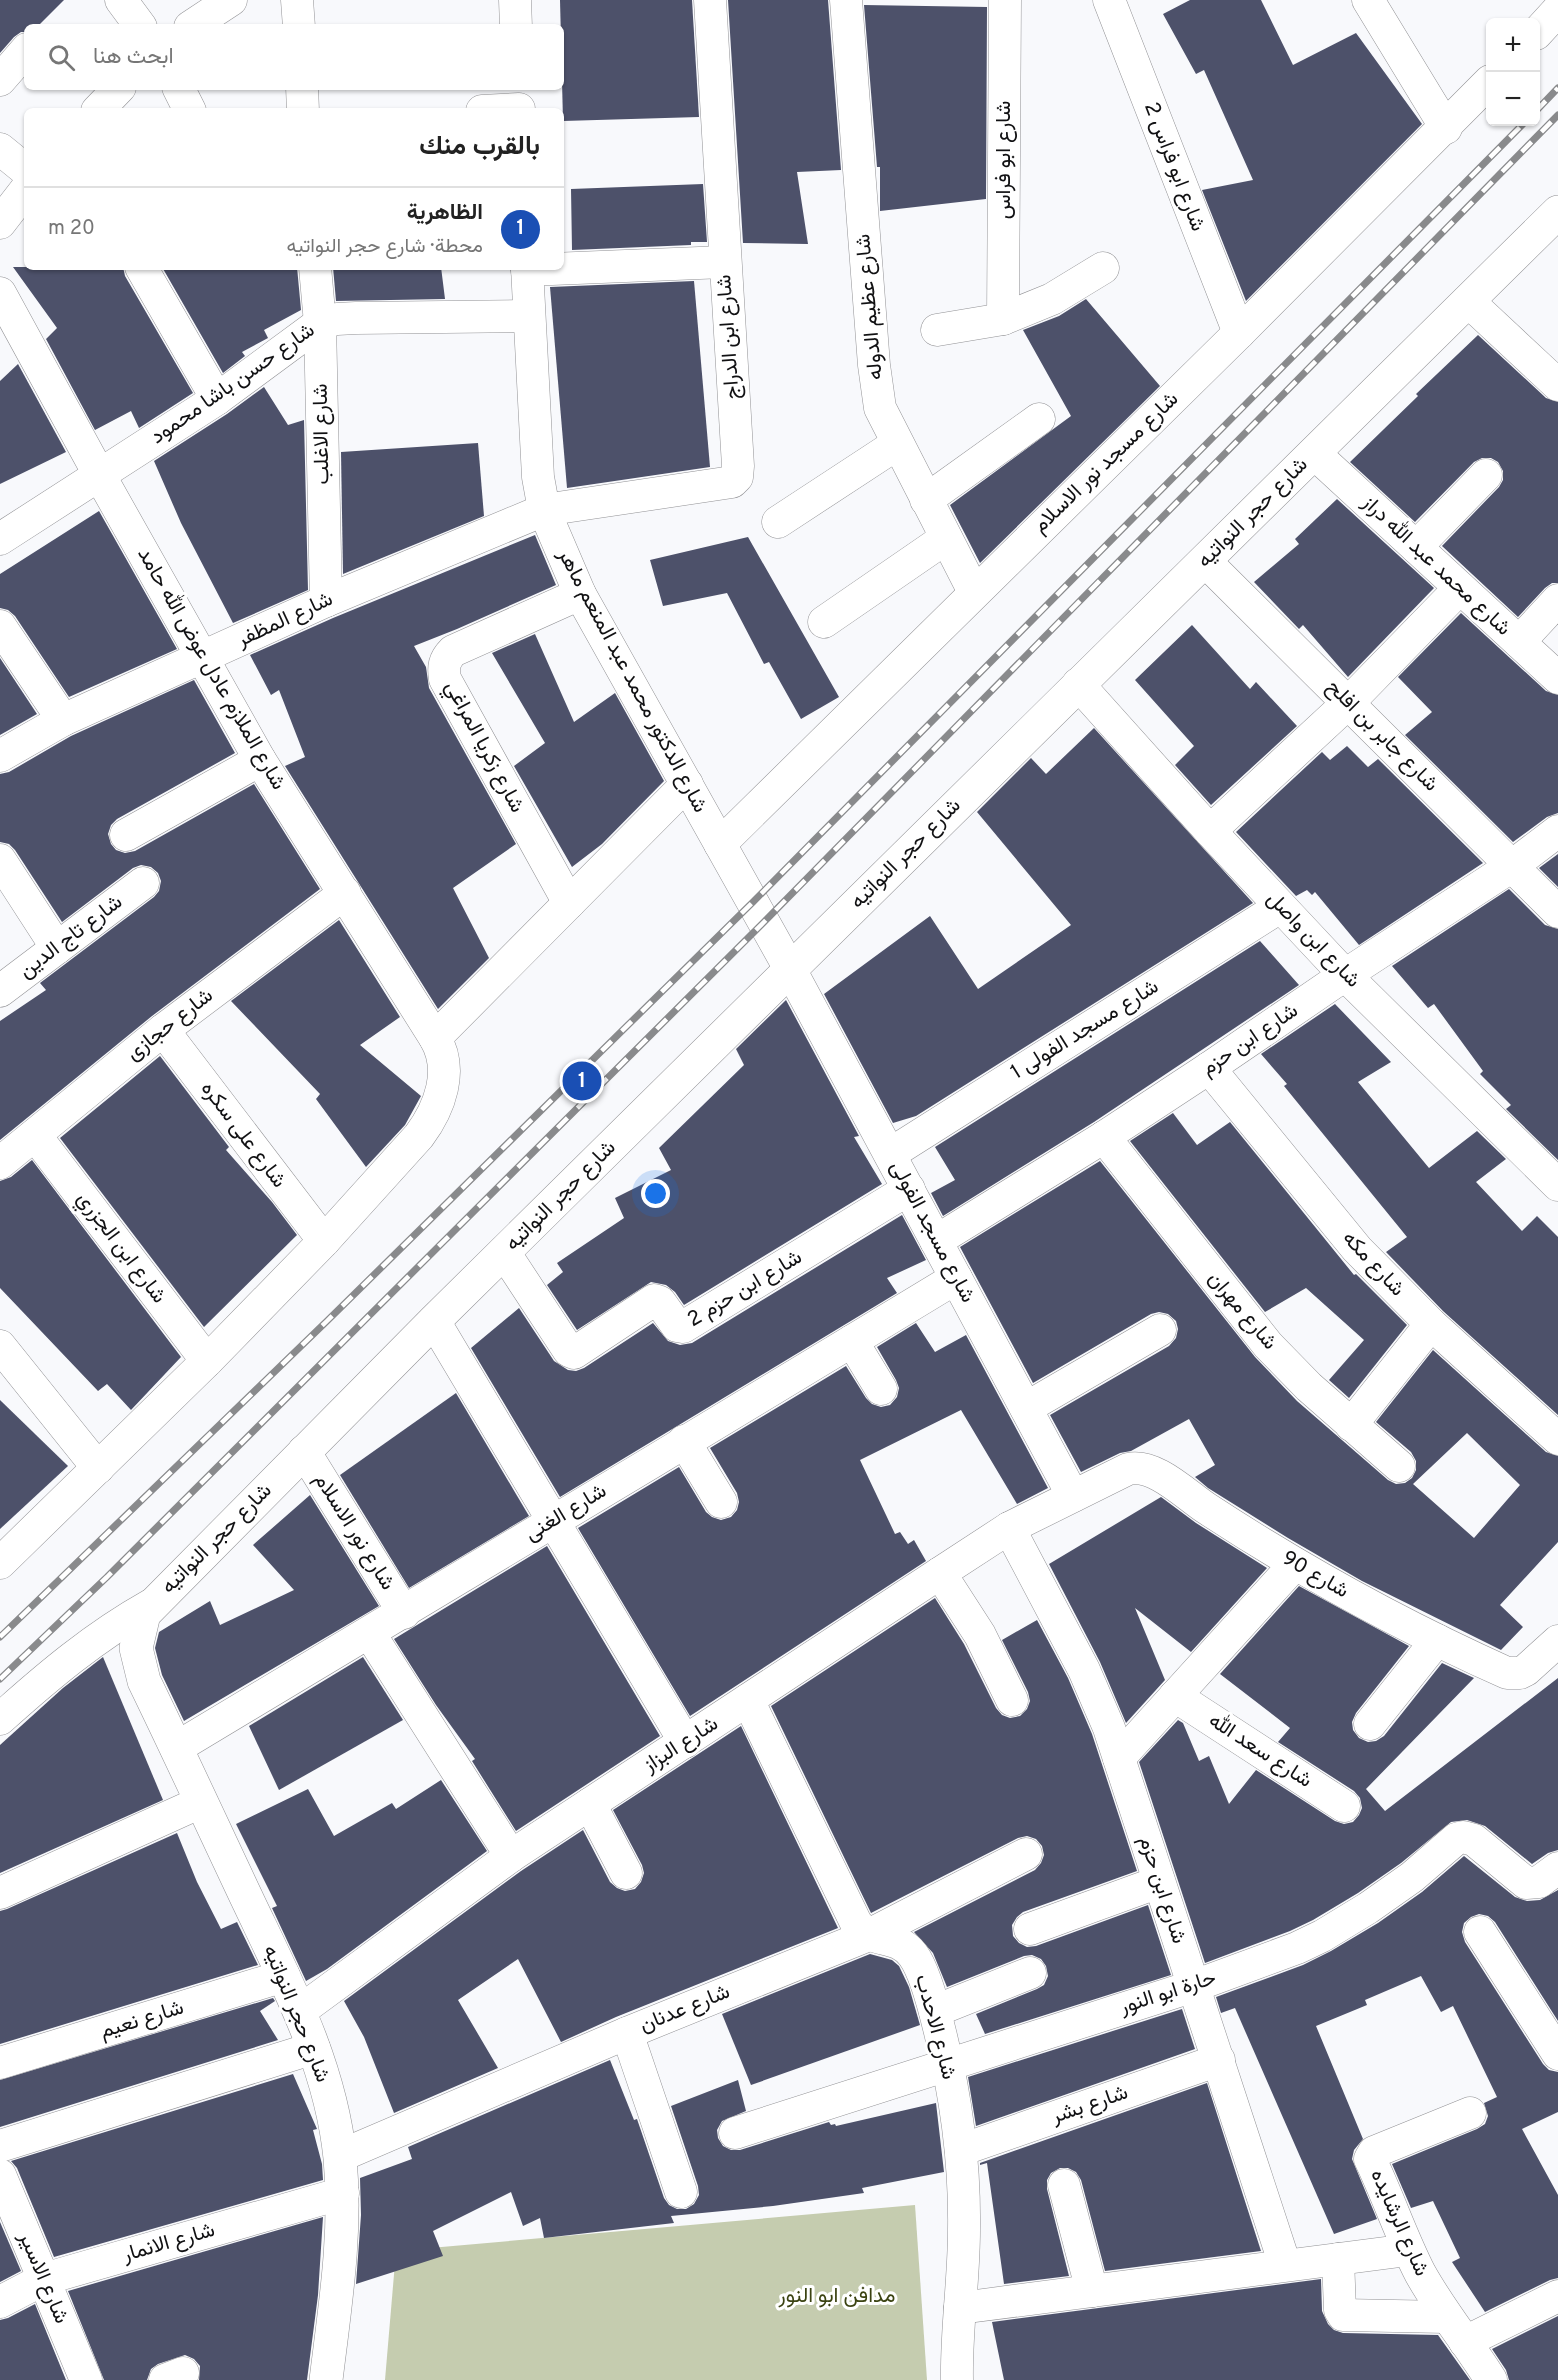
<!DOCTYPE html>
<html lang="ar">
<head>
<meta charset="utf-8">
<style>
	:root { --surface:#fff; --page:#f2f2f2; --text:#222; --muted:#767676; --line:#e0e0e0; --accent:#306380 }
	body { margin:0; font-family:Overpass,Vazirmatn,sans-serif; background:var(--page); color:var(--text); direction:rtl }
	.controls { position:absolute; right:18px; top:18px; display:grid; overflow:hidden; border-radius:9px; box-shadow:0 2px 4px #0004 }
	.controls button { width:54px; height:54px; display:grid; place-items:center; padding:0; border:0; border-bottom:2px solid var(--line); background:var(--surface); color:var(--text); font:30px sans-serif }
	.you { position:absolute; left:656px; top:1194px; width:21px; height:21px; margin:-15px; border:4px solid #fff; border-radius:50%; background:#1a73e8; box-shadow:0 0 0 9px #1a73e833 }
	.badge { display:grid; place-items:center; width:39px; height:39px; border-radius:50%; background:var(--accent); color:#fff; font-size:20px; font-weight:700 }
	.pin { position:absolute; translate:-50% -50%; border:3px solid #fff; box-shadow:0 2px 6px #0006 }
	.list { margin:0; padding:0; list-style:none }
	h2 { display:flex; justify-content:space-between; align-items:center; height:78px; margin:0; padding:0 24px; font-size:26px }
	h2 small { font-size:20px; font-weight:400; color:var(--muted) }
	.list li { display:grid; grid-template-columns:39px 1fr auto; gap:18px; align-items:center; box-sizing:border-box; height:84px; padding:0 24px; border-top:2px solid var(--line) }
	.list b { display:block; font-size:22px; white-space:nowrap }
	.list p { margin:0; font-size:20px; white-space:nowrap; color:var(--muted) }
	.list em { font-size:20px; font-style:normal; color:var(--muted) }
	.icon { flex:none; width:33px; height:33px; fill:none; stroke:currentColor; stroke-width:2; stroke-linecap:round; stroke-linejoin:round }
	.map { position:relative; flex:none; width:1558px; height:2380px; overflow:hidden; direction:ltr }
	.search { position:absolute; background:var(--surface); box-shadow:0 2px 4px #0004; left:24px; top:24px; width:540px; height:66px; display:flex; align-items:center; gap:15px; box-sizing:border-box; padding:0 21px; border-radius:9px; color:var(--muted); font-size:22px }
	.panel { position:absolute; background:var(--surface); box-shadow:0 2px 4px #0004; left:24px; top:108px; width:540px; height:162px; border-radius:9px; direction:rtl }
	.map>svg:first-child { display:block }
</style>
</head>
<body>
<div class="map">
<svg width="1558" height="2380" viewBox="0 0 1558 2380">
	<rect width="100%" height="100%" fill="#f8f9fc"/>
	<path fill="#c5ccaf" d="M915,2205L927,2380H385L396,2251Z"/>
	<g fill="#4d516a" fill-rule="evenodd">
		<path d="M0,0H64L37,27H27V32H21L14,37L0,53Z"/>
		<path d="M560,0H692L699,117L563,121Z"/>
		<path d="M728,0H828L841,170L797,172L808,244L743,243Z"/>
		<path d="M1190,0H1261L1293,65L1356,33L1422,124L1246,301L1202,190L1253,180L1204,70L1196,74L1163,14Z"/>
		<path d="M864,5L987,7L986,199L880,211V167H877Z"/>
		<path d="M703,184L707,242H691V245L572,250L571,189Z"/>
		<path d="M13,267H123L125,276L193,393L139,428L131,411L95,430L46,339L57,328Z"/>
		<path d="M162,267H297L301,310L264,330L268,338L242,352L245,356L223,373Z"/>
		<path d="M333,267H441L445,299L336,301Z"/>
		<path d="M694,281L710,467L567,488L550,287Z"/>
		<path d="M1086,299L1160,386L980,563L950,505L1071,416L1023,330L1059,316Z"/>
		<path d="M1478,335L1546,398L1558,402V583H1552L1545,588L1518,617L1442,546L1499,487L1503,480V471L1498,462L1491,458H1482L1474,462L1415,522L1350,462L1418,396L1416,394Z"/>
		<path d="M18,364L66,452L0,484V381Z"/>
		<path d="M264,387L288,425L304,420L308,590L233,623L181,523L154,461L227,414Z"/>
		<path d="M478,443L484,516L343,574L341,452Z"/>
		<path d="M1337,499L1434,588L1348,677L1303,625L1299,629L1254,582L1299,544L1295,539Z"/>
		<path d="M99,511L177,649L69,697L15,616L8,610L0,608V574Z"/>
		<path d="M535,535L556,585L457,629L414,646L426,667L429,688L516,844L453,888L489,958L438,1009L285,766L305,757L279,690L271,695L250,655L333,618Z"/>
		<path d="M748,537L839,697L801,719L769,662L764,664L727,593L663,606L650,560Z"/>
		<path d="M1461,613L1546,691L1558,695V813L1547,817L1513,842L1405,735L1432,712L1398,677Z"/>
		<path d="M1192,625L1250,689L1256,682L1297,726L1211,805L1175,765L1194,746L1135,680Z"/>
		<path d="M535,634L574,722L615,693L664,781L602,844L572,867L514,766L545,743L492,653Z"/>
		<path d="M0,658L37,714L0,735Z"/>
		<path d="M194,680L235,753L117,819L111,825L108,834L111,844L116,850L125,853L135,851L254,784L320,889L152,1016L0,1140V1021L46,990L40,983L154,897L159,891L161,881L158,873L151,867L141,865L133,868L62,922L15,850L9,844L0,842V774L9,772L71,736Z"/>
		<path d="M1094,728L1253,903L916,1116L893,1123L824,994L930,916L978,989L1071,925L977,812L1031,758L1046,774Z"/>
		<path d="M1347,746L1368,767L1378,759L1483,863L1359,945L1315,892L1312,895L1307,890L1296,896L1236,832L1322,752L1330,760Z"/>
		<path d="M1558,854V887L1539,868Z"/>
		<path d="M1509,889L1545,925L1558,929V1160L1506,1109L1511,1105L1480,1074L1483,1071L1434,1004L1428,1008L1392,966Z"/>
		<path d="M339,920L400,1017L360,1045L421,1096L405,1125L366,1167L316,1099L320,1094L231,1001Z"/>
		<path d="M1260,941L1299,985L1094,1122L943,1216L931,1193L955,1180L935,1147Z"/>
		<path d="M786,1000L859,1136L854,1137L882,1184L684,1305L675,1292L666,1285L651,1282L577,1330L547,1285L563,1272L557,1263L624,1218L615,1198L671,1170L659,1148L744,1065L736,1049Z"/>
		<path d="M1335,1004L1391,1062L1358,1082L1429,1168L1477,1131L1506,1159L1476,1182L1522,1231L1537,1216L1558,1237V1415L1443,1311L1386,1252L1407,1237L1284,1086L1287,1084L1261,1054Z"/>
		<path d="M160,1056L229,1147L226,1150L272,1202L297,1235L204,1327L60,1138Z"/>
		<path d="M1173,1113L1197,1145L1230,1122L1354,1275L1356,1274L1407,1325L1349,1398L1329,1380L1364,1340L1306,1288L1265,1312L1130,1141Z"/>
		<path d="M32,1160L181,1357L131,1410L107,1384L98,1391L0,1288V1181L11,1177Z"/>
		<path d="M1100,1161L1255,1357L1297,1401L1388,1480L1396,1484L1405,1483L1412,1478L1416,1470V1461L1411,1452L1376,1422L1433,1350L1546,1452L1558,1456V1542L1500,1605L1523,1627L1501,1650L1362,1581L1288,1538L1208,1488L1195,1477L1215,1465L1189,1419L1131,1451L1120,1453L1081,1472L1050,1415L1169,1346L1176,1338L1178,1329L1176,1321L1168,1314L1159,1312L1151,1314L1033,1383L960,1247ZM1467,1433L1520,1485L1474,1538L1413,1484Z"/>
		<path d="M902,1215L926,1260L887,1278L897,1293L560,1497L471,1348L519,1308L554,1361L568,1370L576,1371L584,1368L653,1323L668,1341L680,1345L692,1343Z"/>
		<path d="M916,1323L935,1352L966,1335L1048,1488L1017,1504L961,1410L860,1460L895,1534L900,1532L908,1544L914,1540L926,1561L690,1716L578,1528L679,1467L706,1512L712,1517L721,1520L731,1517L737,1510L739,1502L737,1493L710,1448L846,1366L866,1398L872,1404L881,1407L890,1405L897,1397L899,1388L896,1380L877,1347Z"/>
		<path d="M456,1393L529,1516L409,1588L340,1475Z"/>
		<path d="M0,1400L68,1466L0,1529Z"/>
		<path d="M310,1495L379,1606L184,1721L162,1675L155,1648L159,1632L210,1601L220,1625L294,1590L253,1545Z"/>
		<path d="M1161,1497L1196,1523L1267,1568L1191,1652L1135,1608L1165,1680L1126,1723L1100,1662L1049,1564Z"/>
		<path d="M547,1546L660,1736L516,1831L472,1761L475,1759L436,1705L394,1639Z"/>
		<path d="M1299,1586L1409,1646L1356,1713L1352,1722L1353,1730L1359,1738L1368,1742L1376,1741L1384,1736L1442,1663L1474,1678L1366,1789L1385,1811L1558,1678V1850L1548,1853L1532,1864L1485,1826L1467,1820L1451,1822L1401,1863L1358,1893L1313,1920L1290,1931L1205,1963L1139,1762L1178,1720L1183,1723L1199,1761L1209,1756L1229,1804L1256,1770L1335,1821L1344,1824L1353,1822L1359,1815L1362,1808L1360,1798L1354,1791L1278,1742L1290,1728L1220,1674Z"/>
		<path d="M935,1598L964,1644L996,1708L1002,1715L1010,1718L1020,1716L1027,1709L1030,1701L1028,1692L1002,1640L1037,1620L1068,1678L1092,1734L1137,1871L1023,1912L1017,1917L1012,1925L1013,1936L1019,1943L1027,1947L1036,1946L1148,1905L1171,1975L985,2034L976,2014L1037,1989L1044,1985L1048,1976L1046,1966L1041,1959L1032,1955L1024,1956L947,1987L933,1953L914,1932L1035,1870L1041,1863L1044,1855L1042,1846L1036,1839L1027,1836L1018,1838L871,1913L771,1706Z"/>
		<path d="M103,1657L163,1800L0,1873V1745L63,1688Z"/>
		<path d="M363,1657L403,1720L279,1790L249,1726Z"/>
		<path d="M741,1726L838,1928L616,2017L561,2042L518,1959L458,2000L498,2068L394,2113L364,2037L344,2001L521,1871L583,1830L610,1882L617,1888L625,1891L635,1889L641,1882L644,1873L642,1865L613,1810Z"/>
		<path d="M441,1780L487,1851L327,1969L306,1981L272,1908L277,1906L236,1824L308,1789L334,1836L392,1803L396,1809Z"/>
		<path d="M177,1833L197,1882L221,1929L237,1922L258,1965L0,2044V1911L7,1909Z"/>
		<path d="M1464,1856L1515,1897L1527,1901L1540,1900L1558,1890V2021L1495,1922L1488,1916L1479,1914L1471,1917L1464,1923L1462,1932L1465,1942L1543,2064L1549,2070L1558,2072V2112L1522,2129L1558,2195V2278L1550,2280L1485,2312L1452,2262L1460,2258L1433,2201L1411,2208L1392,2164L1477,2129L1485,2124L1488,2116L1484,2103L1497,2097L1453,2006L1441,2012L1421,1976L1365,2000L1367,2005L1316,2026L1363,2139L1354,2150L1352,2159L1377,2219L1334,2234L1235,2008L1221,2013L1216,1997L1303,1965L1331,1951L1378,1923L1422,1892Z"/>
		<path d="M870,1954L892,1960L899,1966L909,1987L920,2025L751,2085L722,2014Z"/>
		<path d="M273,1998L275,2001L260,2011L278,2040L0,2127V2080Z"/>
		<path d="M1182,2009L1195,2049L976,2126L968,2077Z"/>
		<path d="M610,2060L634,2120L637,2119L664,2198L669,2205L677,2209H686L694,2204L699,2195L698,2186L671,2106L738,2080L746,2111L722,2121L717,2130L718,2138L723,2146L731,2150H740L829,2122L831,2125L835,2124L836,2126L936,2103L944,2172L862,2188L864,2193L773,2206L671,2216L674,2223L544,2238L540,2218L523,2226L511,2192L433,2231L443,2256L356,2284L361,2215L360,2178L412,2159L408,2147Z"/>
		<path d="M293,2074L317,2129L313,2130L322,2164L323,2180L54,2257L17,2168L11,2161Z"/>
		<path d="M1207,2083L1261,2251L1105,2271L1081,2180L1076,2172L1068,2168H1060L1051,2173L1047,2180V2189L1069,2276L1004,2284L987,2163L980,2165V2163Z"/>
		<path d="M323,2217L318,2295L307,2380H199L200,2366L194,2359L185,2355L158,2364L151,2369L147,2380H104L68,2291Z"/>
		<path d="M0,2222L21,2271L0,2282Z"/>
		<path d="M1321,2279L1322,2311L1328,2324L1334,2330L1343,2333L1438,2335L1470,2380H1004L992,2322Z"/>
		<path d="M35,2304L66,2380H0V2320L8,2318Z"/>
		<path d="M1558,2316V2380H1509L1506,2370L1492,2349Z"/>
	</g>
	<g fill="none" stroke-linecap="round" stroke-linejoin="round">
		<g stroke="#929295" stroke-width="33">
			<g id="street">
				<path d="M121,0L141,27"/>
				<path d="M297,0L299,27"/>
				<path d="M515,0L516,27"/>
				<path d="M846,0L874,365L880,408L974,592"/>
				<path d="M1109,0L1239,333"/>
				<path d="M1368,0L1446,128"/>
				<path d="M190,27L231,0"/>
				<path d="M1536,34L1558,10"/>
				<path d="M0,80L27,49"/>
				<path d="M178,87L190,111"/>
				<path d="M302,87L303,111"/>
				<path d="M97,111L120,87"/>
				<path d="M482,111L519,109"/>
				<path d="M0,149L27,171"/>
				<path d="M0,223L27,188"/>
				<path d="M141,267L217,399"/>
				<path d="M315,267L320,323L326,601"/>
				<path d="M527,267L538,477L544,510L580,594L790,969L1073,1496"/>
				<path d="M527,270L724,262"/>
				<path d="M0,293L100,476L260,760L435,1038C454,1070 440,1108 419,1136L324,1241L207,1361L0,1563"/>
				<path d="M1468,301L1558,385"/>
				<path d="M1003,319L1005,0"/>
				<path d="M937,330L1003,319L1052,299L1103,268"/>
				<path d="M1314,453L1558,678"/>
				<path d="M926,500L1039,419"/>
				<path d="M778,522L897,444"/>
				<path d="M0,539L217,399L320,323L337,319L356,318L529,316"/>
				<path d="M1416,547L1486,475"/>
				<path d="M1205,561L1558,912"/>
				<path d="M824,622L946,538"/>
				<path d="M0,626L63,720"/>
				<path d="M1519,642L1558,600"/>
				<path d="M1078,684L1210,831L1345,975L1558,1185"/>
				<path d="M0,756L63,720L326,601L544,510L732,482L737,477L738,466L710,0"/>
				<path d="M1210,831L1348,703L1460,588"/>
				<path d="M126,835L260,760"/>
				<path d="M720,844L1239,333L1490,81"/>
				<path d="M0,860L57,948"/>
				<path d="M569,903L445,679C443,667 444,660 453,651L580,594"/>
				<path d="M0,991L143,883"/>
				<path d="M163,1030L324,1241"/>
				<path d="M435,1038L687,784"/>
				<path d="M1209,1068L1357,1249L1431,1324L1558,1439"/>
				<path d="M35,1135L207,1361"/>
				<path d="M1104,1137L1268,1345L1309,1387L1399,1466"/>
				<path d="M890,1154L1280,907"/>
				<path d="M0,1163L163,1030L345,893"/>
				<path d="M936,1241L1104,1137L1209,1068L1345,975L1512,866L1558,831"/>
				<path d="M504,1252L569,1351L574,1353L654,1300L660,1302L677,1326L683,1327L909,1189"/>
				<path d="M434,1321L685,1742"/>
				<path d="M852,1341L881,1389"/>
				<path d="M0,1346L98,1468"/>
				<path d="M1026,1408L1160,1330"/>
				<path d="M1351,1425L1431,1324"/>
				<path d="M684,1441L721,1502"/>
				<path d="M304,1451L404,1613"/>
				<path d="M1009,1528L1084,1670L1109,1728L1285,2265"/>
				<path d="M940,1573L980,1635L1012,1700"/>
				<path d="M370,1634L511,1856"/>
				<path d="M1175,1696L1344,1806"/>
				<path d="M748,1700L856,1923C872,1945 897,1933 913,1955C925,1971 935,2011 940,2032C956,2096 965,2163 964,2230C964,2280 956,2330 957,2380"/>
				<path d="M0,1719C48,1676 94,1637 151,1605"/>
				<path d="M1370,1724L1437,1640"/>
				<path d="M176,1748C438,1593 696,1435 956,1278"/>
				<path d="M1119,1758L1295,1564"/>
				<path d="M590,1804L626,1873"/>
				<path d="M0,1893L201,1802"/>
				<path d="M1030,1929L1159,1882"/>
				<path d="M1480,1932L1558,2054"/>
				<path d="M300,2011L511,1856L940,1573L1009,1528L1128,1469C1155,1463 1185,1494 1206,1508C1302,1571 1402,1626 1507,1673H1520L1526,1670L1558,1641"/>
				<path d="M935,2011L1030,1973"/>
				<path d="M627,2033L681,2192"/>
				<path d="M0,2063L284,1976"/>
				<path d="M1470,2113L1374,2152L1370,2159C1388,2196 1401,2236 1420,2273C1441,2311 1468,2343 1491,2380"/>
				<path d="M735,2133L1194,1986L1297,1948L1322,1936L1368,1908L1412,1877L1456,1839L1463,1837L1474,1840L1526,1883L1539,1882L1558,1868"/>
				<path d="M0,2146L314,2048"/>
				<path d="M961,2150L1219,2060"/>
				<path d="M340,2156L627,2033L869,1935L1026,1854"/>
				<path d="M0,2175L86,2380"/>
				<path d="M1064,2185L1092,2291"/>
				<path d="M1338,2259L1340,2310L1343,2315L1446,2317"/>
				<path d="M0,2302L44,2279L343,2193"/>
				<path d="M960,2308L1408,2250"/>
				<path d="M1465,2342L1558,2296"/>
				<path d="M165,2380L183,2373"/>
			</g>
		</g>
		<g stroke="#929295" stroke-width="34">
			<path id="secondary" d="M326,2380C335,2306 347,2233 340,2158C331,2067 288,1985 249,1903C214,1829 180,1755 144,1681L136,1648L144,1614L434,1321L1558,212"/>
		</g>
		<use href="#street" stroke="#fff" stroke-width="32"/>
		<use href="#secondary" stroke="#fff" stroke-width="33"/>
		<g stroke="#898a8c" stroke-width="7">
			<g id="rail">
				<path d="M1536,111L1558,88"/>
				<path d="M0,1637L327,1321L753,902L1525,122"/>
				<path d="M0,1679L107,1577L764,922L1558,115"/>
			</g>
		</g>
		<use href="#rail" stroke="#fff" stroke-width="4.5" stroke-dasharray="14" stroke-linecap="butt"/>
	</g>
	<g text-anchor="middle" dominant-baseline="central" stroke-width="6" stroke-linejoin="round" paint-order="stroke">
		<g font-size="21" fill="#111113" stroke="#fff">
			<text transform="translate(1004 160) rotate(-90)">شارع ابو فراس</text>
			<text transform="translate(1174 167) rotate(69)">شارع ابو فراس 2</text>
			<text transform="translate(870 307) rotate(-95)">شارع عظيم الدوله</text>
			<text transform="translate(729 337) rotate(-94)">شارع ابن الدراج</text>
			<text transform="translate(233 384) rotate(-35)">شارع حسن باشا محمود</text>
			<text transform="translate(322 434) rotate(-91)">شارع الاغلب</text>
			<text transform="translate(1106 463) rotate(-44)">شارع مسجد نور الاسلام</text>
			<text transform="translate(1253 513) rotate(-45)">شارع حجر النواتيه</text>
			<text transform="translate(1436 566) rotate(43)">شارع محمد عبد الله دراز</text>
			<text transform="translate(285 620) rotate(-25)">شارع المظفر</text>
			<text transform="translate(211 669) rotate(60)">شارع الملازم عادل عوض الله حامد</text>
			<text transform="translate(632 681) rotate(62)">شارع الدكتور محمد عبد المنعم ماهر</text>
			<text transform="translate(1382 736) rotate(45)">شارع جابر بن افلح</text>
			<text transform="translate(484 747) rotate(62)">شارع زكريا المراغي</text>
			<text transform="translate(906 854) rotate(-45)">شارع حجر النواتيه</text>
			<text transform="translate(71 937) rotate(-37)">شارع تاج الدين</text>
			<text transform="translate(1313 940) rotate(46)">شارع ابن واصل</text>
			<text transform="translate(170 1025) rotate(-38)">شارع حجازى</text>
			<text transform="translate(1085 1030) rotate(-32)">شارع مسجد الفولى 1</text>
			<text transform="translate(1250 1040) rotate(-34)">شارع ابن حزم</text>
			<text transform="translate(243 1135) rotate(53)">شارع على سكره</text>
			<text transform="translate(561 1196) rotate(-45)">شارع حجر النواتيه</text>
			<text transform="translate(932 1232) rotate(62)">شارع مسجد الفولى</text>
			<text transform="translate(121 1248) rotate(53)">شارع ابن الجزري</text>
			<text transform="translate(1373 1264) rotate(47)">شارع مكه</text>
			<text transform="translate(745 1289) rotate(-31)">شارع ابن حزم 2</text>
			<text transform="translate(1242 1311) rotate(50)">شارع مهران</text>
			<text transform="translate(566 1513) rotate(-31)">شارع الغنى</text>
			<text transform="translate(354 1532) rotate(58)">شارع نور الاسلام</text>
			<text transform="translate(217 1539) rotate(-45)">شارع حجر النواتيه</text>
			<text transform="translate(1315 1575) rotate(30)">شارع 90</text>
			<text transform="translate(681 1745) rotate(-33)">شارع البزاز</text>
			<text transform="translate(1260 1751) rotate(33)">شارع سعد الله</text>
			<text transform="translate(1162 1890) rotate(72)">شارع ابن حزم</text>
			<text transform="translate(1168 1993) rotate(-18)">حارة ابو النور</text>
			<text transform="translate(685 2009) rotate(-22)">شارع عدنان</text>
			<text transform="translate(296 2014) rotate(68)">شارع حجر النواتيه</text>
			<text transform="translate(142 2020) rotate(-17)">شارع نعيم</text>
			<text transform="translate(935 2027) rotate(75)">شارع الاحدب</text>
			<text transform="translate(1090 2105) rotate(-19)">شارع بشر</text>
			<text transform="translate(1399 2223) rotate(66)">شارع الرشايده</text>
			<text transform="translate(169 2243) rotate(-16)">شارع الانمار</text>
			<text transform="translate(43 2278) rotate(67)">شارع الاسير</text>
		</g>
		<g font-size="21" fill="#3b4312" stroke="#fff">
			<text x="837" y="2296">مدافن ابو النور</text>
		</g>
	</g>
</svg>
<div class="controls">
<button>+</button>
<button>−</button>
</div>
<div class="you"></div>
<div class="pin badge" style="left:582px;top:1081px;background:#1a4fb4">1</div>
<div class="search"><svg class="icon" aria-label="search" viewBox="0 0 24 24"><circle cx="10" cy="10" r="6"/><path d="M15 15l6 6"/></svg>ابحث هنا</div>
<section class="panel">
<h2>بالقرب منك<small></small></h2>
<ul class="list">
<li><span class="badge" style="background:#1a4fb4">1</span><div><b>الظاهرية</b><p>محطة · شارع حجر النواتيه</p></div><em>20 m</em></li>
</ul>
</section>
</div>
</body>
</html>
